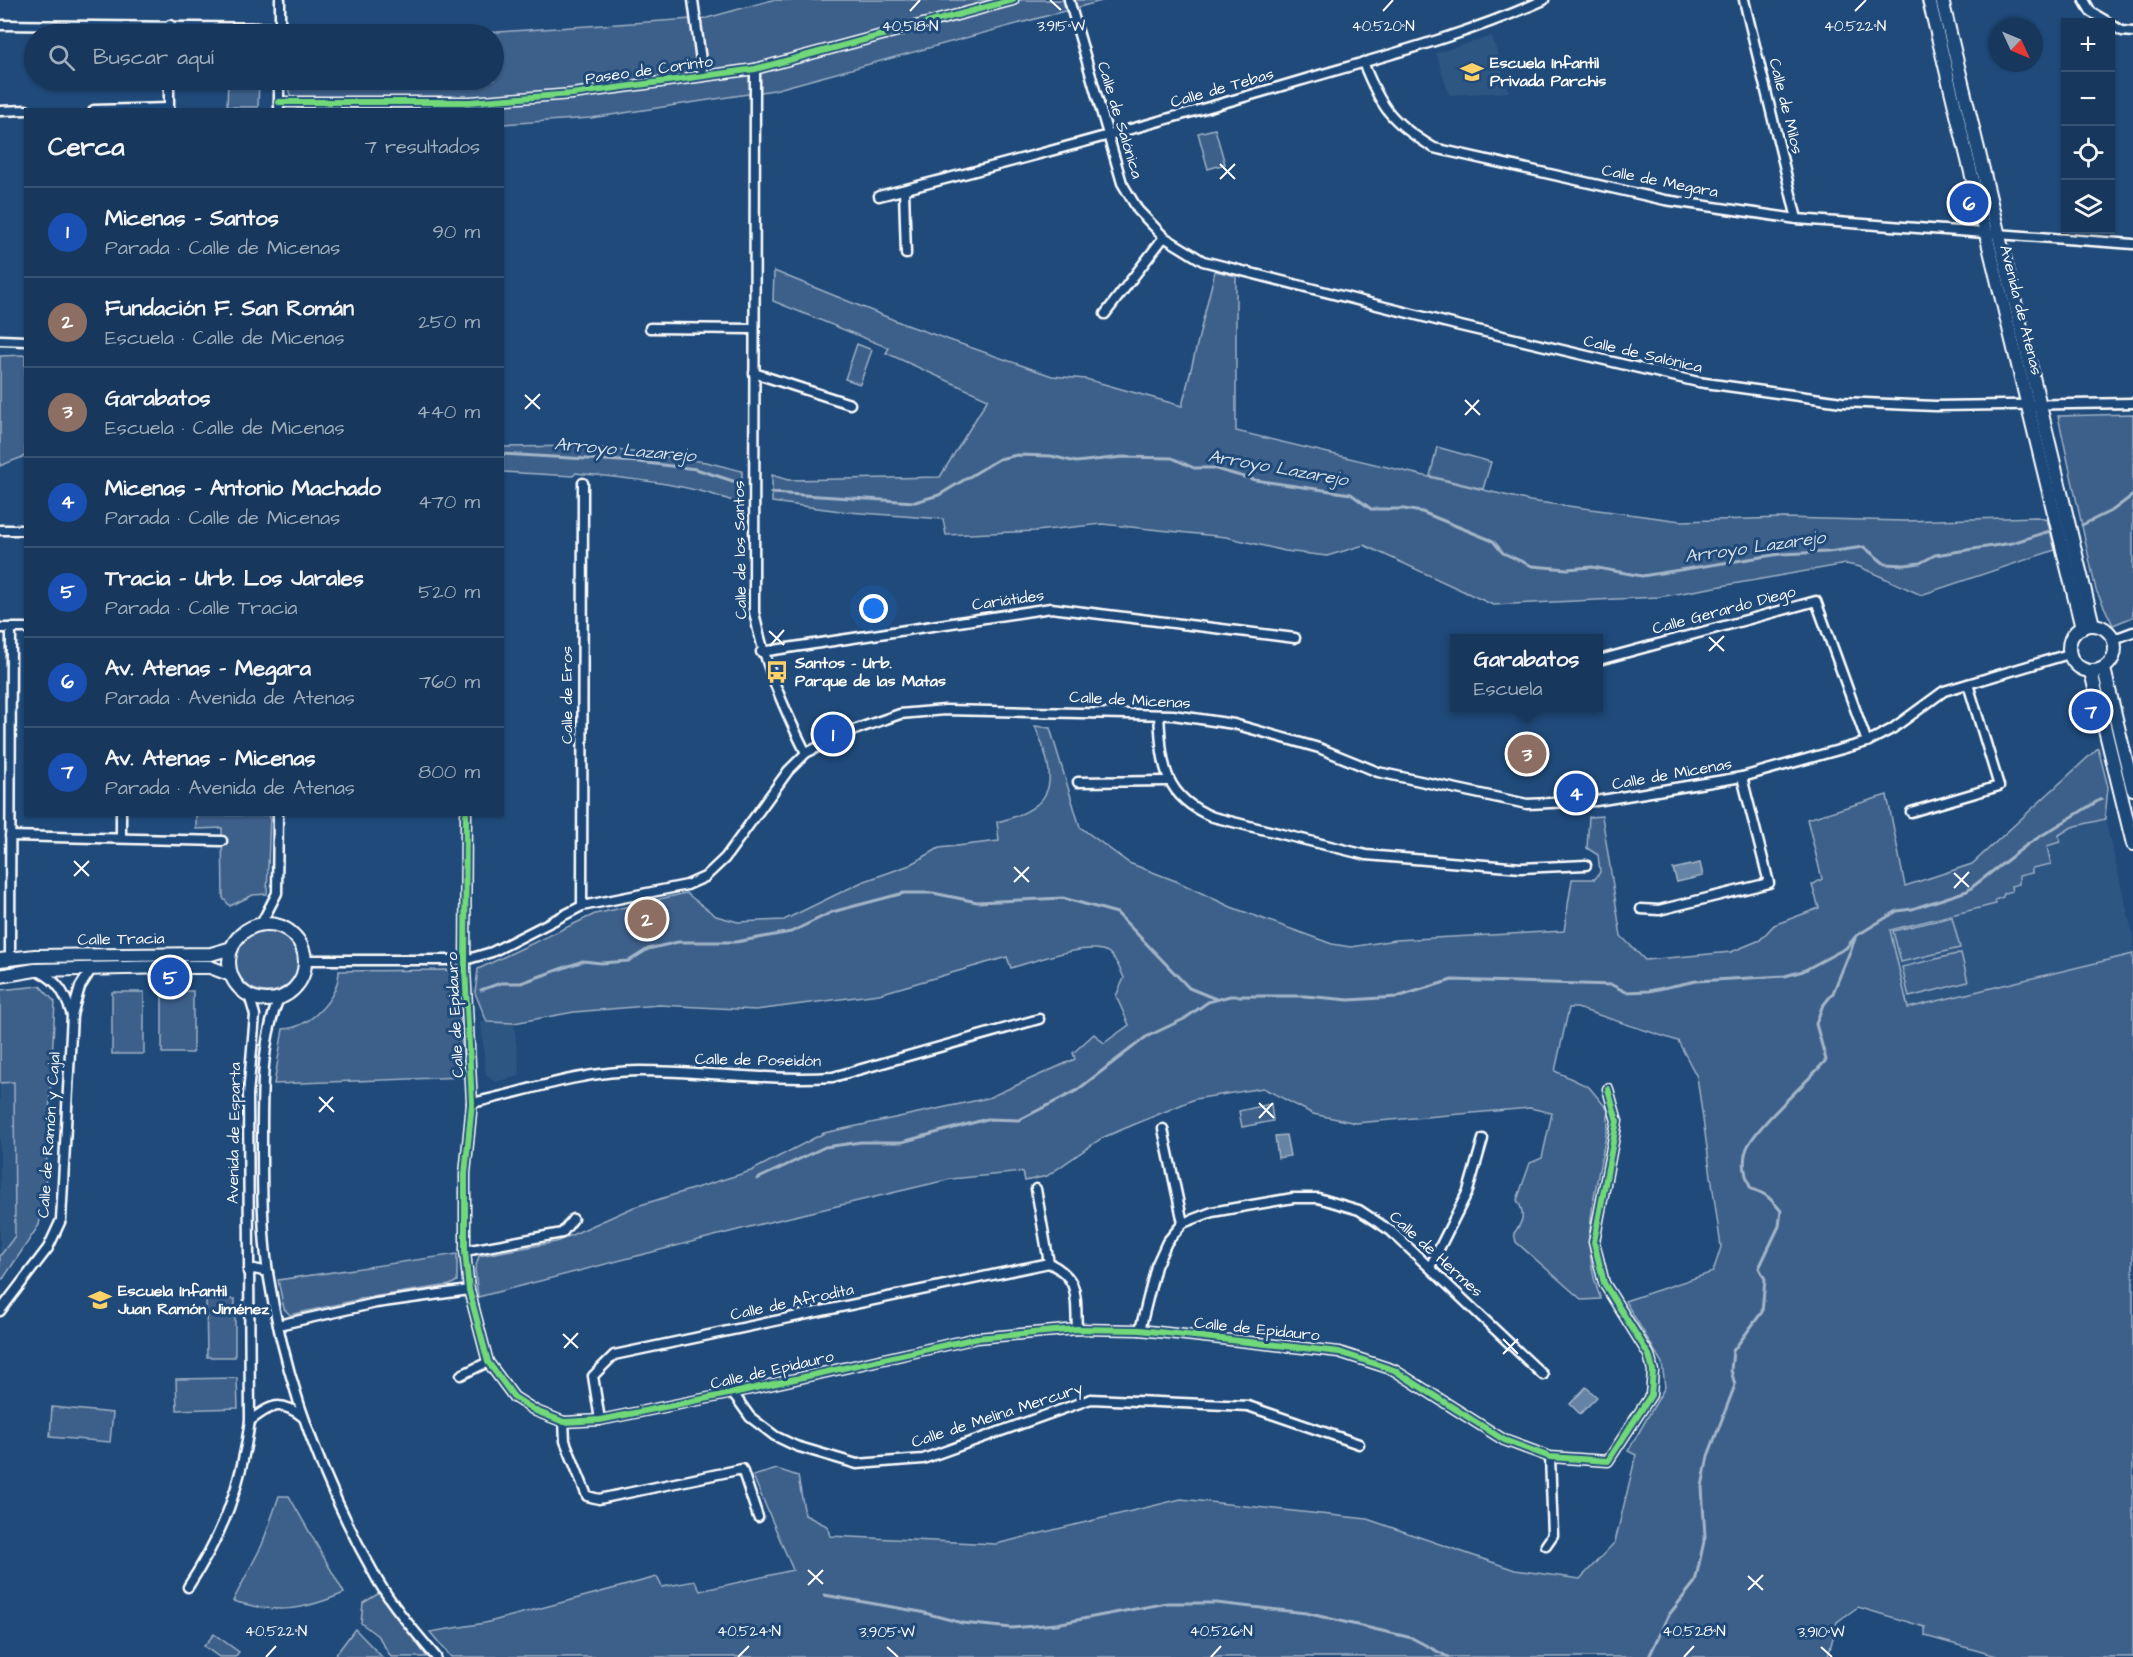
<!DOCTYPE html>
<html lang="es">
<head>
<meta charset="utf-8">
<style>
	:root { --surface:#17385c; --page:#203f62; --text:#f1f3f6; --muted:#9eacbb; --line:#365272; --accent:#ea580c }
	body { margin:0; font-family:"Architects Daughter",sans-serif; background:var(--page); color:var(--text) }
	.controls { position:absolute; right:18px; top:18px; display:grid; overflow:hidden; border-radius:0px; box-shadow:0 2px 4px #0004 }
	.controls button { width:54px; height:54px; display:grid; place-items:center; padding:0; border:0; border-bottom:2px solid var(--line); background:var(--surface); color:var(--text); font:30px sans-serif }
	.compass { position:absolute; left:1989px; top:18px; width:54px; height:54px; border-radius:50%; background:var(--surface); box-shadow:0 2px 4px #0004; rotate:134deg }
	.you { position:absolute; left:874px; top:609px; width:21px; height:21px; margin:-15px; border:4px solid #fff; border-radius:50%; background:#1a73e8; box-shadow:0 0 0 9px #1a73e833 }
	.badge { display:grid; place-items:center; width:39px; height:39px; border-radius:50%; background:var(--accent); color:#fff; font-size:20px; font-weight:700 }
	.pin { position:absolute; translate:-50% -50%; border:3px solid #fff; box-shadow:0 2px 6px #0006 }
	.popup { position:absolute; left:1450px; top:634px; width:153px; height:78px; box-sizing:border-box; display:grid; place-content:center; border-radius:0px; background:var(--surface); filter:drop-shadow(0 2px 4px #0005); font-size:20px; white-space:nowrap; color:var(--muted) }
	.popup b { font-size:22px; color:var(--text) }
	.popup::after { content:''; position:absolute; left:50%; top:100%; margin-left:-12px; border:12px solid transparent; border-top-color:var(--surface) }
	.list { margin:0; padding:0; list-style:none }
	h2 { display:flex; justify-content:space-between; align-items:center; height:78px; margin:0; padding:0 24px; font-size:26px }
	h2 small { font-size:20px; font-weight:400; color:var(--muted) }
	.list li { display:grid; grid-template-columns:39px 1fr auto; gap:18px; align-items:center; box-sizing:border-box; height:90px; padding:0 24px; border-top:2px solid var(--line) }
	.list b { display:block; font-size:22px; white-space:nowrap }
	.list p { margin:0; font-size:20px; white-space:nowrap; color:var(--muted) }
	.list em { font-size:20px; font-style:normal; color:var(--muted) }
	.icon { flex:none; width:33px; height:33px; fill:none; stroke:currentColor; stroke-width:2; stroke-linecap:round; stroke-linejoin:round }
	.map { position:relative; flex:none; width:2133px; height:1657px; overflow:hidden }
	.search { position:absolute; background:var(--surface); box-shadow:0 2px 4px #0004; left:24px; top:24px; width:480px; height:66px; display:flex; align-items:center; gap:15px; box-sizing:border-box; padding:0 21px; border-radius:33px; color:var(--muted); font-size:22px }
	.panel { position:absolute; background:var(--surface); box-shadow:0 2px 4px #0004; left:24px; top:108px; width:480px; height:708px; border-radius:0px }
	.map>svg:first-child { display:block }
</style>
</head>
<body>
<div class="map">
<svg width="2133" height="1657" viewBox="0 0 2133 1657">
	<rect width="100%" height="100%" fill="#1f4a7a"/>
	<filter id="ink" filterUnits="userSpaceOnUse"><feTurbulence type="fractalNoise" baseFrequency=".0167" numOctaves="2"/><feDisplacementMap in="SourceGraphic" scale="12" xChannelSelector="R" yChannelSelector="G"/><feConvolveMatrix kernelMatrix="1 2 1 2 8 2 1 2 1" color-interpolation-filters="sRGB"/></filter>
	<g filter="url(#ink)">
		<g fill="#2e5683">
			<path d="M1492,36L1509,92L1449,95L1436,53Z"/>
			<path d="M2105,819L2133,935V954L1908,1009L1890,930L1996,903L1995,900L2031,868L2059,835L2072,827Z"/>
			<path d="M481,1022L514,1023L520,1076L495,1082L486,1075Z"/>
			<path d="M0,1072L14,1080L15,1236L0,1256Z"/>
		</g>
		<g fill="#3c618b" stroke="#9eb0c5" stroke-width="1.5">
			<path d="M772,0H1105L774,90L591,118L503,124L502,110L297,109L289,92L288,80H494V34H400L497,32L707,18Z"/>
			<path d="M228,80H259L258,107H227Z"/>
			<path d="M1215,129L1225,164L1208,169L1198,133Z"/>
			<path d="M774,271L904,324L1052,376L1086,379L1182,406L1215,271L1236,276V431L1530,501L1681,521L1784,518L1904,521L2037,517L2047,520L2055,550L1921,595L1860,567L1846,564L1659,597L1493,605L1364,545L1327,556L1285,551L1226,537L1102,524L1036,531L946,535L943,519L848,512L772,502V475L788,480L940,477L988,399L886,353L889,348L773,301Z"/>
			<path d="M857,344L872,350L860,384L845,379Z"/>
			<path d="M25,355V456L0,466V356Z"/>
			<path d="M2133,414V617L2113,625L2096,590L2058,416Z"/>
			<path d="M588,446L706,462L742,471V499L738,503C686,483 630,479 576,473L573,476L503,472V447Z"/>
			<path d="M1437,447L1491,462L1483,489L1430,476Z"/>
			<path d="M1035,726L1050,728L1080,827L1129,863L1176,881L1231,907L1332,944L1351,947L1395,940L1564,931L1572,879H1595L1600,872L1598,855L1587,848L1589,817L1602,816L1621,936L1645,960L1731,952L1760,940L1774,925L1819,908L1812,885L1822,879L1807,819L1887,795L1905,886L1972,864L2098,748L2108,787L2105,819L2072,827L2059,835L2060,842L2047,846L2051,864L2032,868V873L2019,876V884L2011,886L2012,891L2004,893L2003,897L1995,900L1996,904L1890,930L1908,1008L2133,954V1657H2000L1925,1636V1627L1858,1607L1837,1622L1828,1657H451L430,1632L485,1623L657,1577L662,1587L695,1581L700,1591L793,1570L753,1476L777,1469L798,1476L805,1515L827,1526L830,1536L996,1544L1181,1499L1367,1519L1515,1570L1580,1579L1615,1542L1636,1455L1628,1451L1665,1387L1662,1363L1625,1301L1713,1272L1721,1247L1697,1077L1678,1041L1577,1008H1569L1555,1071L1589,1087L1608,1110V1125C1598,1182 1577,1243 1601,1299L1582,1300L1516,1242L1514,1233C1524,1221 1525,1213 1517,1200L1530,1163L1542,1158L1552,1113L1530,1108L1356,1123L1313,1114L1263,1088L1195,1099L1102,1138L1047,1176L1025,1181L1023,1172L951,1179L761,1224L478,1297L475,1269L479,1256L556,1242L634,1207L751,1171L824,1133L988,1098L1075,1059L1073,1053L1094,1034L1104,1043L1129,1025L1116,996L1124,978C1120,969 1117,960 1109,953C1091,940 1032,962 1011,968L1007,957L879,994L756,1010L659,1005L574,1012L514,1023L487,1022L475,993L478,969L595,914L686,893L716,916L738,922L784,920L862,882L910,865L939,848L999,841L997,822C1060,806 1057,779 1035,726Z"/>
			<path d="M196,815H270L267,894L253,895L230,906L223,898L222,828L196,829Z"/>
			<path d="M1952,917L1960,948L1901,962L1893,931Z"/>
			<circle cx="267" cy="961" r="31"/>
			<path d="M1961,953L1968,982L1909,997L1902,967Z"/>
			<path d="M448,970L458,981L464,1077L274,1084L283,1029C310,1028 338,998 339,971Z"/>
			<path d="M40,986L55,1002L45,1194L39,1225L3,1279L0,1277V1256L15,1236L14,1082L0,1083V990Z"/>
			<rect x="162" y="991" width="31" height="62"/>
			<rect x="112" y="992" width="32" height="62"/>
			<path d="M1271,1104L1273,1121L1242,1127L1239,1111Z"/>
			<path d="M457,1254V1281L450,1285L365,1298L290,1315L284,1309L278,1280Z"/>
			<path d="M206,1299H235V1357H207Z"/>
			<path d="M237,1378L238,1408L177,1410L176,1379Z"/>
			<path d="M52,1407L113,1413L110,1442L50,1437Z"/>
			<path d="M279,1496H289L344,1593C302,1611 277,1614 233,1601L262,1545Z"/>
			<path d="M381,1592L427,1657H391L379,1637L361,1623L363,1603Z"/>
			<path d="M355,1629L382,1657H334Z"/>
			<path d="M214,1634L239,1652L235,1657H219L204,1646Z"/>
		</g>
		<g fill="#6583a4" stroke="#a3b5c8" stroke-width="1.5">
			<path d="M1700,863L1703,876L1677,882L1673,869Z"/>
			<path d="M1286,1135L1290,1156L1278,1158L1275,1136Z"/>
			<path d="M1586,1387L1597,1397L1580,1414L1570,1404Z"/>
		</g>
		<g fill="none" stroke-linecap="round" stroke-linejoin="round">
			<g stroke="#a3b5c8" stroke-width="3">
				<path d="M502,454L638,462L696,469L742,484"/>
				<path d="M771,493L915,502L939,495L999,459L1017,455L1051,456L1076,462L1123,457L1172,458L1194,468H1212L1255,480L1351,494L1371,509H1404L1422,512L1493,541L1503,553L1532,566L1567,569L1592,567L1642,576L1780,554L1828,552L1864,547L1885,564L1905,565L1920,563L1935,555L2012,543L2050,531"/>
				<path d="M2082,525L2113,510L2133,495"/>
				<path d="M481,990L501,983H521L583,961L601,963L629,961L648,949L678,942H736L791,932L832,912L904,893H933L977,902L1063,898L1117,913L1189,988L1216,999"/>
				<path d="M757,1179L825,1147L861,1142H902L987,1119L1019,1120L1076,1091L1146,1037L1184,1019L1208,1002L1230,996H1305L1349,1000L1397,997L1452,980L1612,985L1626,992L1649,991L1696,981L1785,976L1803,971L1846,948L1856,936L1897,911L1912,909L1967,891L2028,844L2101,799"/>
				<path d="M824,1595L921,1612L962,1623L1012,1628L1056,1624L1167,1603H1216L1306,1613L1412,1638L1448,1657"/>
				<path d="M1649,1657L1668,1616L1695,1582L1705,1537L1702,1487L1708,1456L1735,1385L1731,1370L1733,1351L1762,1312L1765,1279L1759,1268L1779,1226L1781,1211C1772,1200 1765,1192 1751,1189C1745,1176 1741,1162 1747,1148C1756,1126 1808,1082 1826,1060L1816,1024L1822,1007L1833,993L1855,939"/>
			</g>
			<g stroke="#fff" stroke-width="13">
				<g id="street">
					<path d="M693,0L703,76"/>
					<path d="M1069,0L1122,183L1138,210L1164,237L1203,261L1456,325L1698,382L1842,402L1935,406L2133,403"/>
					<path d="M1744,0L1797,219"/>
					<path d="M2084,0L2091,12L2108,22"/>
					<path d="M2110,24L2122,31L2133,32"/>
					<path d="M0,25L281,28"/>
					<path d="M170,34V25"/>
					<path d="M280,34V0"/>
					<path d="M1363,62C1381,108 1391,122 1434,148L1665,200L1797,219L2133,244"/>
					<path d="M755,69L754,612C764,663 783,707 806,753"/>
					<path d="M279,102H470L572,94L675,80L755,69L1013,0"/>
					<path d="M94,110L169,108"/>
					<path d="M169,110V80"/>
					<path d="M279,110V80"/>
					<path d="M0,111L26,110"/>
					<path d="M904,190L906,254"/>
					<path d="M879,196C1020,160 1160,122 1299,81C1381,57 1466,35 1544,0"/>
					<path d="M1105,314L1164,237"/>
					<path d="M650,328L754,329"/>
					<path d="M0,340L26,341"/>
					<path d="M754,373L850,404"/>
					<path d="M0,530H26"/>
					<path d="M0,628H26"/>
					<path d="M2114,639L2133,632"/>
					<path d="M761,652L1051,608L1295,638"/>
					<path d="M1599,660L1816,601L1867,742"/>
					<path d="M1159,715C1162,763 1162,796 1213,817L1366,855L1521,868L1586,865"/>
					<path d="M1078,782L1168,781"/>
					<path d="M1911,812L1999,786L1968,684"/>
					<path d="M466,814L465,968L472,1103L465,1174V1251L469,1290L488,1362L514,1397L536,1411L564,1422L600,1420L733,1393L977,1338L1077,1329L1140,1330L1339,1352L1394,1370L1504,1440L1550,1457L1608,1461L1651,1395L1653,1371L1649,1355L1604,1283L1594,1242L1617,1121L1608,1089"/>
					<path d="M10,836L222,841"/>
					<path d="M121,837V814"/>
					<path d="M582,906L583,483"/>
					<path d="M1641,909L1659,910L1769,883L1742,777"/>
					<path d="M261,924L277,893L278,814"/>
					<path d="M10,958L11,628"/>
					<path d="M305,960H465L492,952L582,906L687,885L705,877L725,858L788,771L806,753L851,731L900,714L945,710L1173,715L1234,724L1319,748L1378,772L1527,804L1596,801L1742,777L1867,742L1892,729L1944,691L2069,654"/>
					<path d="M38,971C59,981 65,994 72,1015"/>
					<path d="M279,998C261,1041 262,1095 262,1141C262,1185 262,1230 268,1273C285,1382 324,1486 378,1581C394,1608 416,1633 436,1657"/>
					<path d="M472,1103C527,1091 583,1071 639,1071C704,1071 768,1081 833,1077L1039,1019"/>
					<path d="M1163,1129L1183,1223"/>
					<path d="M1036,1189L1049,1263"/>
					<path d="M465,1251L562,1233L573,1219"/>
					<path d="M1430,1267L1468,1191L1483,1139"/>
					<path d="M248,1272L254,1269L268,1272"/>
					<path d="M0,1311L48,1248L61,1220L72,1015L80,987L92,968"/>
					<path d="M278,1325L376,1303L469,1290"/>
					<path d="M1140,1330L1156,1266L1167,1242L1183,1223L1212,1212L1293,1198H1318L1359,1210L1391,1231L1543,1375"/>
					<path d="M461,1375L488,1362"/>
					<path d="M733,1393L750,1417L775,1436L796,1446L857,1464L923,1459L1091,1399L1248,1406L1359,1444"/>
					<path d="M600,1420L593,1376L614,1355L1049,1263C1081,1279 1075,1297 1077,1329"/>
					<path d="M250,1421C271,1404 281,1400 303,1417"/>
					<path d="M564,1422L565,1441L587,1496L599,1499L742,1469L758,1517"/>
					<path d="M1546,1545L1553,1535L1550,1457"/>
					<path d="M188,1587C224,1532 241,1486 250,1421L248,1095L255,1015L249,995"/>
				</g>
			</g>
			<g stroke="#fff" stroke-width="16">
				<g id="secondary">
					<path d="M1929,0L2082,628"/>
					<path d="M1942,0L2093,625"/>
					<circle cx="2092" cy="648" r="23"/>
					<path d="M2104,669L2133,789"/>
					<path d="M2091,672L2133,844"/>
					<circle cx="267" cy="962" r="38"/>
					<path d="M0,960L35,956L211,954L232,948"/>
					<path d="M0,976L35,970L171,967H210L231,975"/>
				</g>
			</g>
			<use href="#street" stroke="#1f4a7a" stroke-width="8"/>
			<use href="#secondary" stroke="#1f4a7a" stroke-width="12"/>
			<g stroke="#1f4a7a" stroke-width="10">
				<g id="cycleway">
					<path d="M279,102H470L572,94L675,80L755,69L1013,0"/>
					<path d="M466,814L465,968L472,1103L465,1174V1251L469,1290L488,1362L514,1397L536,1411L564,1422L600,1420L733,1393L977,1338L1077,1329L1140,1330L1339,1352L1394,1370L1504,1440L1550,1457L1608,1461L1651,1395L1653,1371L1649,1355L1604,1283L1594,1242L1617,1121L1608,1089"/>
				</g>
			</g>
			<use href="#cycleway" stroke="#71d979" stroke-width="6"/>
		</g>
	</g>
	<path fill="none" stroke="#fff" stroke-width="2" d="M1050,0L1061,10M910,11L920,0M1383,11L1393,0M1855,11L1866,0M1220,164L1235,179M1220,179L1235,164M525,395L540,409M1465,400L1480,415M525,409L540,394M1465,415L1479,400M769,631L784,645M1709,637L1724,651M770,646L784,630M1709,651L1724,636M74,861L89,876M1014,867L1029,882M1954,873L1969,887M74,876L89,861M1014,882L1029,867M1954,888L1969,872M319,1097L334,1112M1259,1103L1274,1118M319,1112L333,1097M1259,1118L1273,1103M563,1334L578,1348M1503,1339L1518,1354M564,1348L578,1333M1503,1354L1518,1339M808,1570L823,1584M1748,1576L1763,1590M808,1585L823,1570M1748,1590L1763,1575M887,1647L898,1657M1821,1647L1832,1657M266,1657L276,1646M738,1657L749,1646M1211,1657L1221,1646M1684,1657L1694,1646"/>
	<defs>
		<g id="school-bare" transform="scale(1.8)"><path d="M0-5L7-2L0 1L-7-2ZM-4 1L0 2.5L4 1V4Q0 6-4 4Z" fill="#ffd166" stroke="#1f4a7a" stroke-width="2.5" paint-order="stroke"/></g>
		<g id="bus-bare" transform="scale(1.8)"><path d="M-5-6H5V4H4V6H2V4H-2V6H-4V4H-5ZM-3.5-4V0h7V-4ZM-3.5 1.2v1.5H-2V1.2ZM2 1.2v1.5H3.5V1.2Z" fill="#ffd166" stroke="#1f4a7a" stroke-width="2.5" paint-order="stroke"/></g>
	</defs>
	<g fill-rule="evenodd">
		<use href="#school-bare" x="1472" y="72"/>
		<use href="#bus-bare" x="777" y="672"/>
		<use href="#school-bare" x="100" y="1300"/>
	</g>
	<g text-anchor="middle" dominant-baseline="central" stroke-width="6" stroke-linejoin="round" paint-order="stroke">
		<g font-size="16" font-weight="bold" fill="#fff" stroke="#1f4a7a" text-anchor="start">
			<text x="1490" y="63">Escuela Infantil<tspan x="1490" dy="18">Privada Parchis</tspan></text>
			<text x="795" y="663">Santos - Urb.<tspan x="795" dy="18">Parque de las Matas</tspan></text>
			<text x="118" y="1291">Escuela Infantil<tspan x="118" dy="18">Juan Ramón Jiménez</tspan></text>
		</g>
		<g font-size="16" fill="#fff" stroke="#1f4a7a">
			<text transform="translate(649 70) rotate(-8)">Paseo de Corinto</text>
			<text transform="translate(1222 88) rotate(-16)">Calle de Tebas</text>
			<text transform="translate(1786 106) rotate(76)">Calle de Milos</text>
			<text transform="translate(1120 120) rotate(73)">Calle de Salónica</text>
			<text transform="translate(1660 181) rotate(11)">Calle de Megara</text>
			<text transform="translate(2021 310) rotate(76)">Avenida de Atenas</text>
			<text transform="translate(1643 354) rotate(13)">Calle de Salónica</text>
			<text transform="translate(740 550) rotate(-91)">Calle de los Santos</text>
			<text transform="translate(1008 600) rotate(-8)">Cariátides</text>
			<text transform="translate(1724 610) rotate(-15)">Calle Gerardo Diego</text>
			<text transform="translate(567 695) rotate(-90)">Calle de Eros</text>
			<text transform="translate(1130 700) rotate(3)">Calle de Micenas</text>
			<text transform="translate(1672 774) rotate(-10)">Calle de Micenas</text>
			<text transform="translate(121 939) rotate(-1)">Calle Tracia</text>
			<text transform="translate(455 1015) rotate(-93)">Calle de Epidauro</text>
			<text transform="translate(758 1060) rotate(1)">Calle de Poseidón</text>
			<text transform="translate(234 1133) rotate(-89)">Avenida de Esparta</text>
			<text transform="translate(49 1135) rotate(-86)">Calle de Ramón y Cajal</text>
			<text transform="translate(1436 1254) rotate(42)">Calle de Hermes</text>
			<text transform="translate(792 1302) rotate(-12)">Calle de Afrodita</text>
			<text transform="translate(1257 1329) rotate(6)">Calle de Epidauro</text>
			<text transform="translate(772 1370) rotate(-13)">Calle de Epidauro</text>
			<text transform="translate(997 1415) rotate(-18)">Calle de Melina Mercury</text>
		</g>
		<g font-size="18" font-style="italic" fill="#d8e0e8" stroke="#1f4a7a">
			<text transform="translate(625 450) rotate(5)">Arroyo Lazarejo</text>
			<text transform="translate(1278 468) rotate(10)">Arroyo Lazarejo</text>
			<text transform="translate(1755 547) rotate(-8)">Arroyo Lazarejo</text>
		</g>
	</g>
	<g font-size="15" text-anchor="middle" fill="#fff" stroke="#1f4a7a" stroke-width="6" stroke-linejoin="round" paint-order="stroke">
		<text x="1061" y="31">3.915°W</text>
		<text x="910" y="31">40.518°N</text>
		<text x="1383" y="31">40.520°N</text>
		<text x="1855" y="31">40.522°N</text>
		<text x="276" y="1636">40.522°N</text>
		<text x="749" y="1636">40.524°N</text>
		<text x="1221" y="1636">40.526°N</text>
		<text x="1694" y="1636">40.528°N</text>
		<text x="887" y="1637">3.905°W</text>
		<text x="1821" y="1637">3.910°W</text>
	</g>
</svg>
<div class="controls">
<button>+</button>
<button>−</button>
<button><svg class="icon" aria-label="locate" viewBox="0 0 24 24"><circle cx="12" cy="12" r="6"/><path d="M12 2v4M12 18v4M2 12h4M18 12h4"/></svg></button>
<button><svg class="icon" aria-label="layers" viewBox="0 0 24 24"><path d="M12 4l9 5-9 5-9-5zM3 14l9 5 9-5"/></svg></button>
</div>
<svg class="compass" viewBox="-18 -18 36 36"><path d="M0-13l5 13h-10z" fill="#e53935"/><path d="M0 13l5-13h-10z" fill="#9eacbb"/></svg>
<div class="you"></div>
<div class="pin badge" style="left:833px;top:734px;background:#1a4fb4">1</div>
<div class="pin badge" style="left:647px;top:919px;background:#8d6e63">2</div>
<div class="pin badge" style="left:1527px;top:754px;background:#8d6e63">3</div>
<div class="popup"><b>Garabatos</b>Escuela</div>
<div class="pin badge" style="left:1576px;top:793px;background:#1a4fb4">4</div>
<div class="pin badge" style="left:170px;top:977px;background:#1a4fb4">5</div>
<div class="pin badge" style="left:1969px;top:203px;background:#1a4fb4">6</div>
<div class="pin badge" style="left:2091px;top:711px;background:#1a4fb4">7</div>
<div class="search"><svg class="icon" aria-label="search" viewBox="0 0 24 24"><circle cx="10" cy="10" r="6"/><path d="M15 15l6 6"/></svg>Buscar aquí</div>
<section class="panel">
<h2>Cerca<small>7 resultados</small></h2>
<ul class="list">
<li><span class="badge" style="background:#1a4fb4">1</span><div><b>Micenas - Santos</b><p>Parada · Calle de Micenas</p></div><em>90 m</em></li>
<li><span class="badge" style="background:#8d6e63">2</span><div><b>Fundación F. San Román</b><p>Escuela · Calle de Micenas</p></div><em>250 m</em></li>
<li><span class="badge" style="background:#8d6e63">3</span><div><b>Garabatos</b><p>Escuela · Calle de Micenas</p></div><em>440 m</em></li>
<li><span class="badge" style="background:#1a4fb4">4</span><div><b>Micenas - Antonio Machado</b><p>Parada · Calle de Micenas</p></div><em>470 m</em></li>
<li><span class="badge" style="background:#1a4fb4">5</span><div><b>Tracia - Urb. Los Jarales</b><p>Parada · Calle Tracia</p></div><em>520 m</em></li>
<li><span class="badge" style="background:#1a4fb4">6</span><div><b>Av. Atenas - Megara</b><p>Parada · Avenida de Atenas</p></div><em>760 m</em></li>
<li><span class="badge" style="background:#1a4fb4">7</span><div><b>Av. Atenas - Micenas</b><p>Parada · Avenida de Atenas</p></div><em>800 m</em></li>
</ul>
</section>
</div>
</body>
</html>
